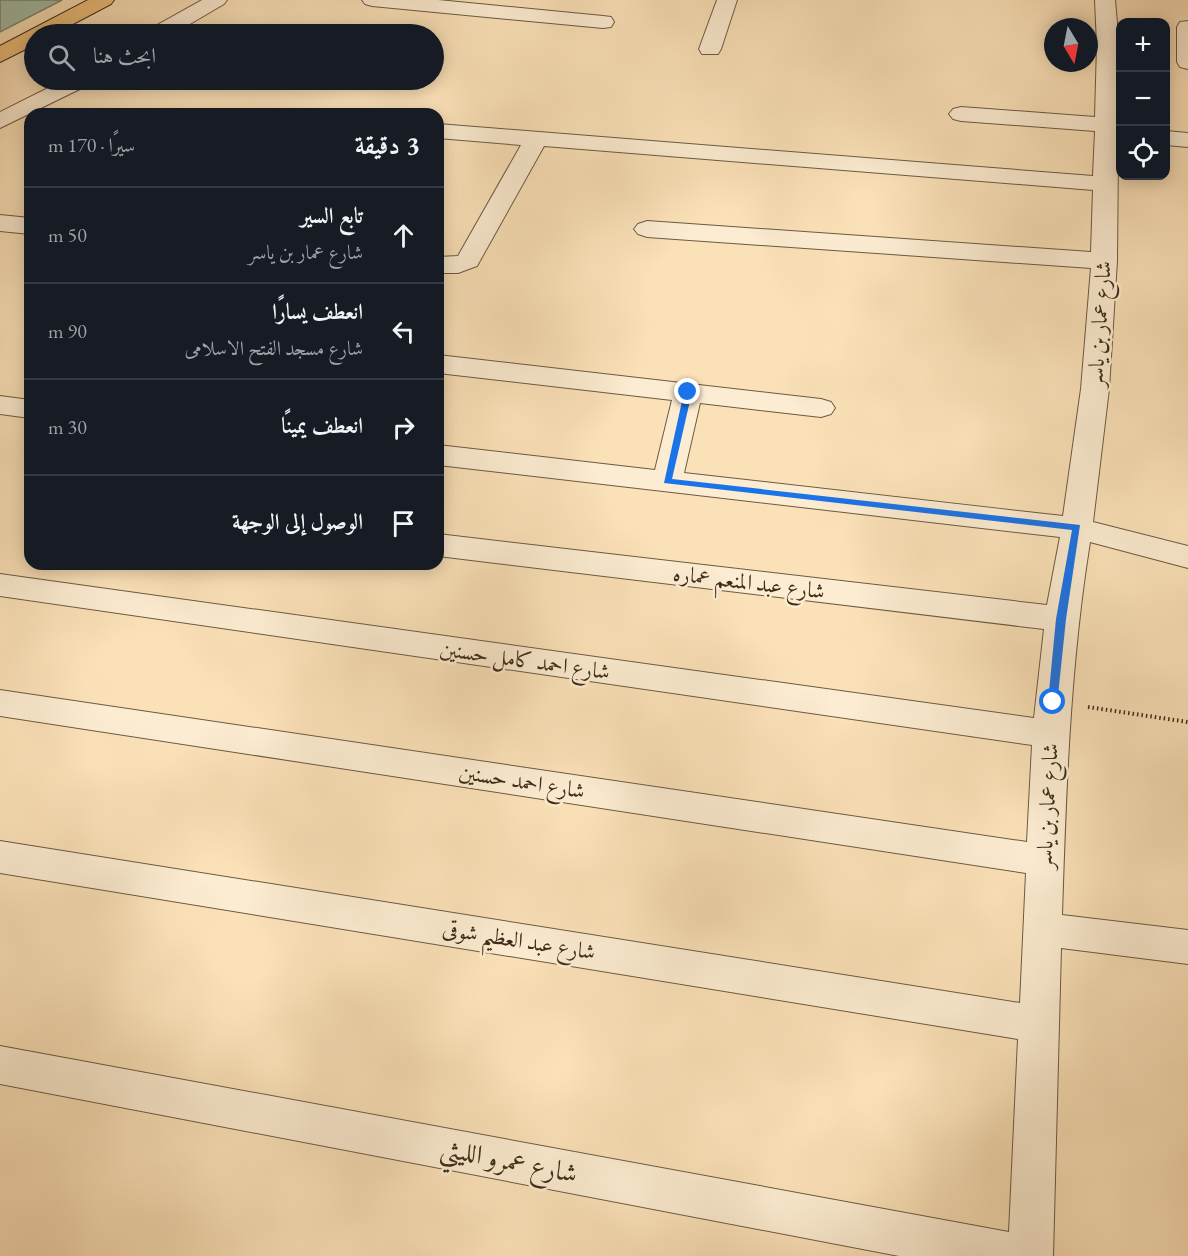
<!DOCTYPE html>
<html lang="ar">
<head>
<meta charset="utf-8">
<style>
	:root { --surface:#171b24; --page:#242831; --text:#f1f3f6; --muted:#9ea1a6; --line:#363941 }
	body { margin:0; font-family:"EB Garamond",Amiri,serif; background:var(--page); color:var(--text); direction:rtl }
	.controls { position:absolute; right:18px; top:18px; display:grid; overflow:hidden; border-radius:12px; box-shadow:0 3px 15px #0003 }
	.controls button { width:54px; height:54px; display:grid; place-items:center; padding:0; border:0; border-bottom:2px solid var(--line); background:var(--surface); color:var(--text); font:30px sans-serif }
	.compass { position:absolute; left:1044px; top:18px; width:54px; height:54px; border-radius:50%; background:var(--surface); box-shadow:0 3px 15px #0003; rotate:170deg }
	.stop { position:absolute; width:18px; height:18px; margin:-14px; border:4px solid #1a73e8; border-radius:50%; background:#fff }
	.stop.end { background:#1a73e8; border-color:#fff; box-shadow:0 2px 6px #0008 }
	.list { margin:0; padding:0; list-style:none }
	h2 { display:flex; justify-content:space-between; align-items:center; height:78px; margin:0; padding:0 24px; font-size:26px }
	h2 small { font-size:20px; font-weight:400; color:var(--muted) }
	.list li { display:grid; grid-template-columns:39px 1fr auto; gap:18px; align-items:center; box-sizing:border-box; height:96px; padding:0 24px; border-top:2px solid var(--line) }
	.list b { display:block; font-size:22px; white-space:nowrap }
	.list p { margin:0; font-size:20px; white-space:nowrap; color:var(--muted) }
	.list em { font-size:20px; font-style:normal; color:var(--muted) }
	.icon { flex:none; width:33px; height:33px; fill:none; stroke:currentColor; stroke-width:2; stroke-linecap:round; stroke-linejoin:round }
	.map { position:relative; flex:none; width:1188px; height:1256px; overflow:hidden; direction:ltr }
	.search { position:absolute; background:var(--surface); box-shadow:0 3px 15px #0003; left:24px; top:24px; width:420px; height:66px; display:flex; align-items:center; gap:15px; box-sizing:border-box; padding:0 21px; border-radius:33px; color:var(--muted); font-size:22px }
	.panel { position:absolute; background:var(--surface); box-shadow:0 3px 15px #0003; left:24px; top:108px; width:420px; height:462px; border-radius:18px; direction:rtl }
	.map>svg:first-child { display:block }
</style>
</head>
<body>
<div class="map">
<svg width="1188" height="1256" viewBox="0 0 1188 1256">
	<rect width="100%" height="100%" fill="#fbe1b8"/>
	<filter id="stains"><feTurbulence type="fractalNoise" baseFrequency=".00333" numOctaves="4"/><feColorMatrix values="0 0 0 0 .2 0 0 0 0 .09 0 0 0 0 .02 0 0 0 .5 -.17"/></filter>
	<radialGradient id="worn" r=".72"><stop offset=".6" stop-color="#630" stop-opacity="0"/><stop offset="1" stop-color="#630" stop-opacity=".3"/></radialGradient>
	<path fill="#a0bea9" stroke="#78846f" stroke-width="1.5" d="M0,0H62L0,32Z"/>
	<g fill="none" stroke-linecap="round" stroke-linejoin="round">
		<g stroke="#6c5a41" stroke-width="2">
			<g id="minor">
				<path d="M202,0H227L224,4L173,34H147L150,29Z"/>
				<path d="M362,0H438L603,16L611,17L614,22L611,27L603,28L372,6L365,4Z"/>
				<path d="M717,0H737L721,49L718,54H702L699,49Z"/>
				<path d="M1095,0H1115L1119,45L1117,261L1109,389L1093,522L1188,546V568L1090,542C1070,666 1066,790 1062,915L1188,930V964L1061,948L1053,1256H899L0,1084V1046L1009,1232L1018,1039L0,873V841L1020,1003L1026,873L0,716V690L1027,842L1032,745L0,596V574L1034,718L1044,629L438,556V534L1047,605L1060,537L438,465V445L655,470L672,400L438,373V355L821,399L831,402L835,408L831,414L821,417L700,403L684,473L1063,516L1081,389L1091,268L647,237L638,234L634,229L638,224L647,221L1091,252L1093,190L544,146L477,266L458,273H438V257L458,256L521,145L438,138V124L1093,176L1095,131L961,121L953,119L949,114L953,109L961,107L1095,117L1097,45Z"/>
				<path d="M1188,21V69L1180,67L1177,62V27L1180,22Z"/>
				<path d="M64,80H91L88,85L0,128V112Z"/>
				<path d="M1166,131L1188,133V147L1166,145Z"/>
				<path d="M0,215L30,218V234L0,231Z"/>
				<path d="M0,396L30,400V418L0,414Z"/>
			</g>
		</g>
		<g stroke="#3c2d19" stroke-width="2">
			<path id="major" d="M88,0H114L111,4L54,34H34V45L0,62V46Z"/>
		</g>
		<path stroke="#3c2d19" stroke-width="4" stroke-dasharray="1.5 3" stroke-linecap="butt" d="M1088,707L1188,722"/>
		<use href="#minor" fill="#fcecd1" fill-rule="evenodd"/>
		<use href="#major" fill="#eec07c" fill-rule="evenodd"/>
	</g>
	<path fill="#1a73e8" d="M688,390L692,392L672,479L1080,525L1066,619L1057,705H1050L1048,702L1056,619L1072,530L664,483L684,392Z"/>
	<g text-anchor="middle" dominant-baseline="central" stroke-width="5" stroke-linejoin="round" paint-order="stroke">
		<g font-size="22" fill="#3c2d19" stroke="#fcecd1">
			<text transform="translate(1099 324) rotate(-86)">شارع عمار بن ياسر</text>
			<text transform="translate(749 582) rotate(7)">شارع عبد المنعم عماره</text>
			<text transform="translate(525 660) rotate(8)">شارع احمد كامل حسنين</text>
			<text transform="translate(522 781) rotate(9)">شارع احمد حسنين</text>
			<text transform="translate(1047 806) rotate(-87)">شارع عمار بن ياسر</text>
			<text transform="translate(519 940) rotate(9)">شارع عبد العظيم شوقى</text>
		</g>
		<g font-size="27" fill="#3c2d19" stroke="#fcecd1">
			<text transform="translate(509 1160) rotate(11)">شارع عمرو الليثي</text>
		</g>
	</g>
	<rect width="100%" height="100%" filter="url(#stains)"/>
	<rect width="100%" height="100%" fill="url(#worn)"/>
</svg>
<div class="controls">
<button>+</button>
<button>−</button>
<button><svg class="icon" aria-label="locate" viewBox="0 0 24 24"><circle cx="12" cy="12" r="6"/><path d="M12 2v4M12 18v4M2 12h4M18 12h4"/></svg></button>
</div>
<svg class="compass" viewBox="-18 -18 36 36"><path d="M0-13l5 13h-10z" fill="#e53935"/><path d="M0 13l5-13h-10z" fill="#9ea1a6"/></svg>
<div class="stop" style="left:1053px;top:702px"></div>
<div class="stop end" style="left:688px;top:392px"></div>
<div class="search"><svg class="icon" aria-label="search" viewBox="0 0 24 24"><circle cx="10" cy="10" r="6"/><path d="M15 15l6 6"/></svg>ابحث هنا</div>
<section class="panel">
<h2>3 دقيقة<small>سيرًا · 170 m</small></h2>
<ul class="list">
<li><svg class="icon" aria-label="ahead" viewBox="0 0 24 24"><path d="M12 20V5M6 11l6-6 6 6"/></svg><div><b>تابع السير</b><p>شارع عمار بن ياسر</p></div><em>50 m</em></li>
<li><svg class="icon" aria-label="left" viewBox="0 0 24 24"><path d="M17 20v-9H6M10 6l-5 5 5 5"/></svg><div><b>انعطف يسارًا</b><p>شارع مسجد الفتح الاسلامى</p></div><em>90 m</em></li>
<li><svg class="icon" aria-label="right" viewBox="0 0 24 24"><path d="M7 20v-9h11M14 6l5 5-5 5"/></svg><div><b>انعطف يمينًا</b></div><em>30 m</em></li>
<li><svg class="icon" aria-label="arrive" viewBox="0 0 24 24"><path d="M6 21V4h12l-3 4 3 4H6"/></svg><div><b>الوصول إلى الوجهة</b></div></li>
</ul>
</section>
</div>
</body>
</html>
